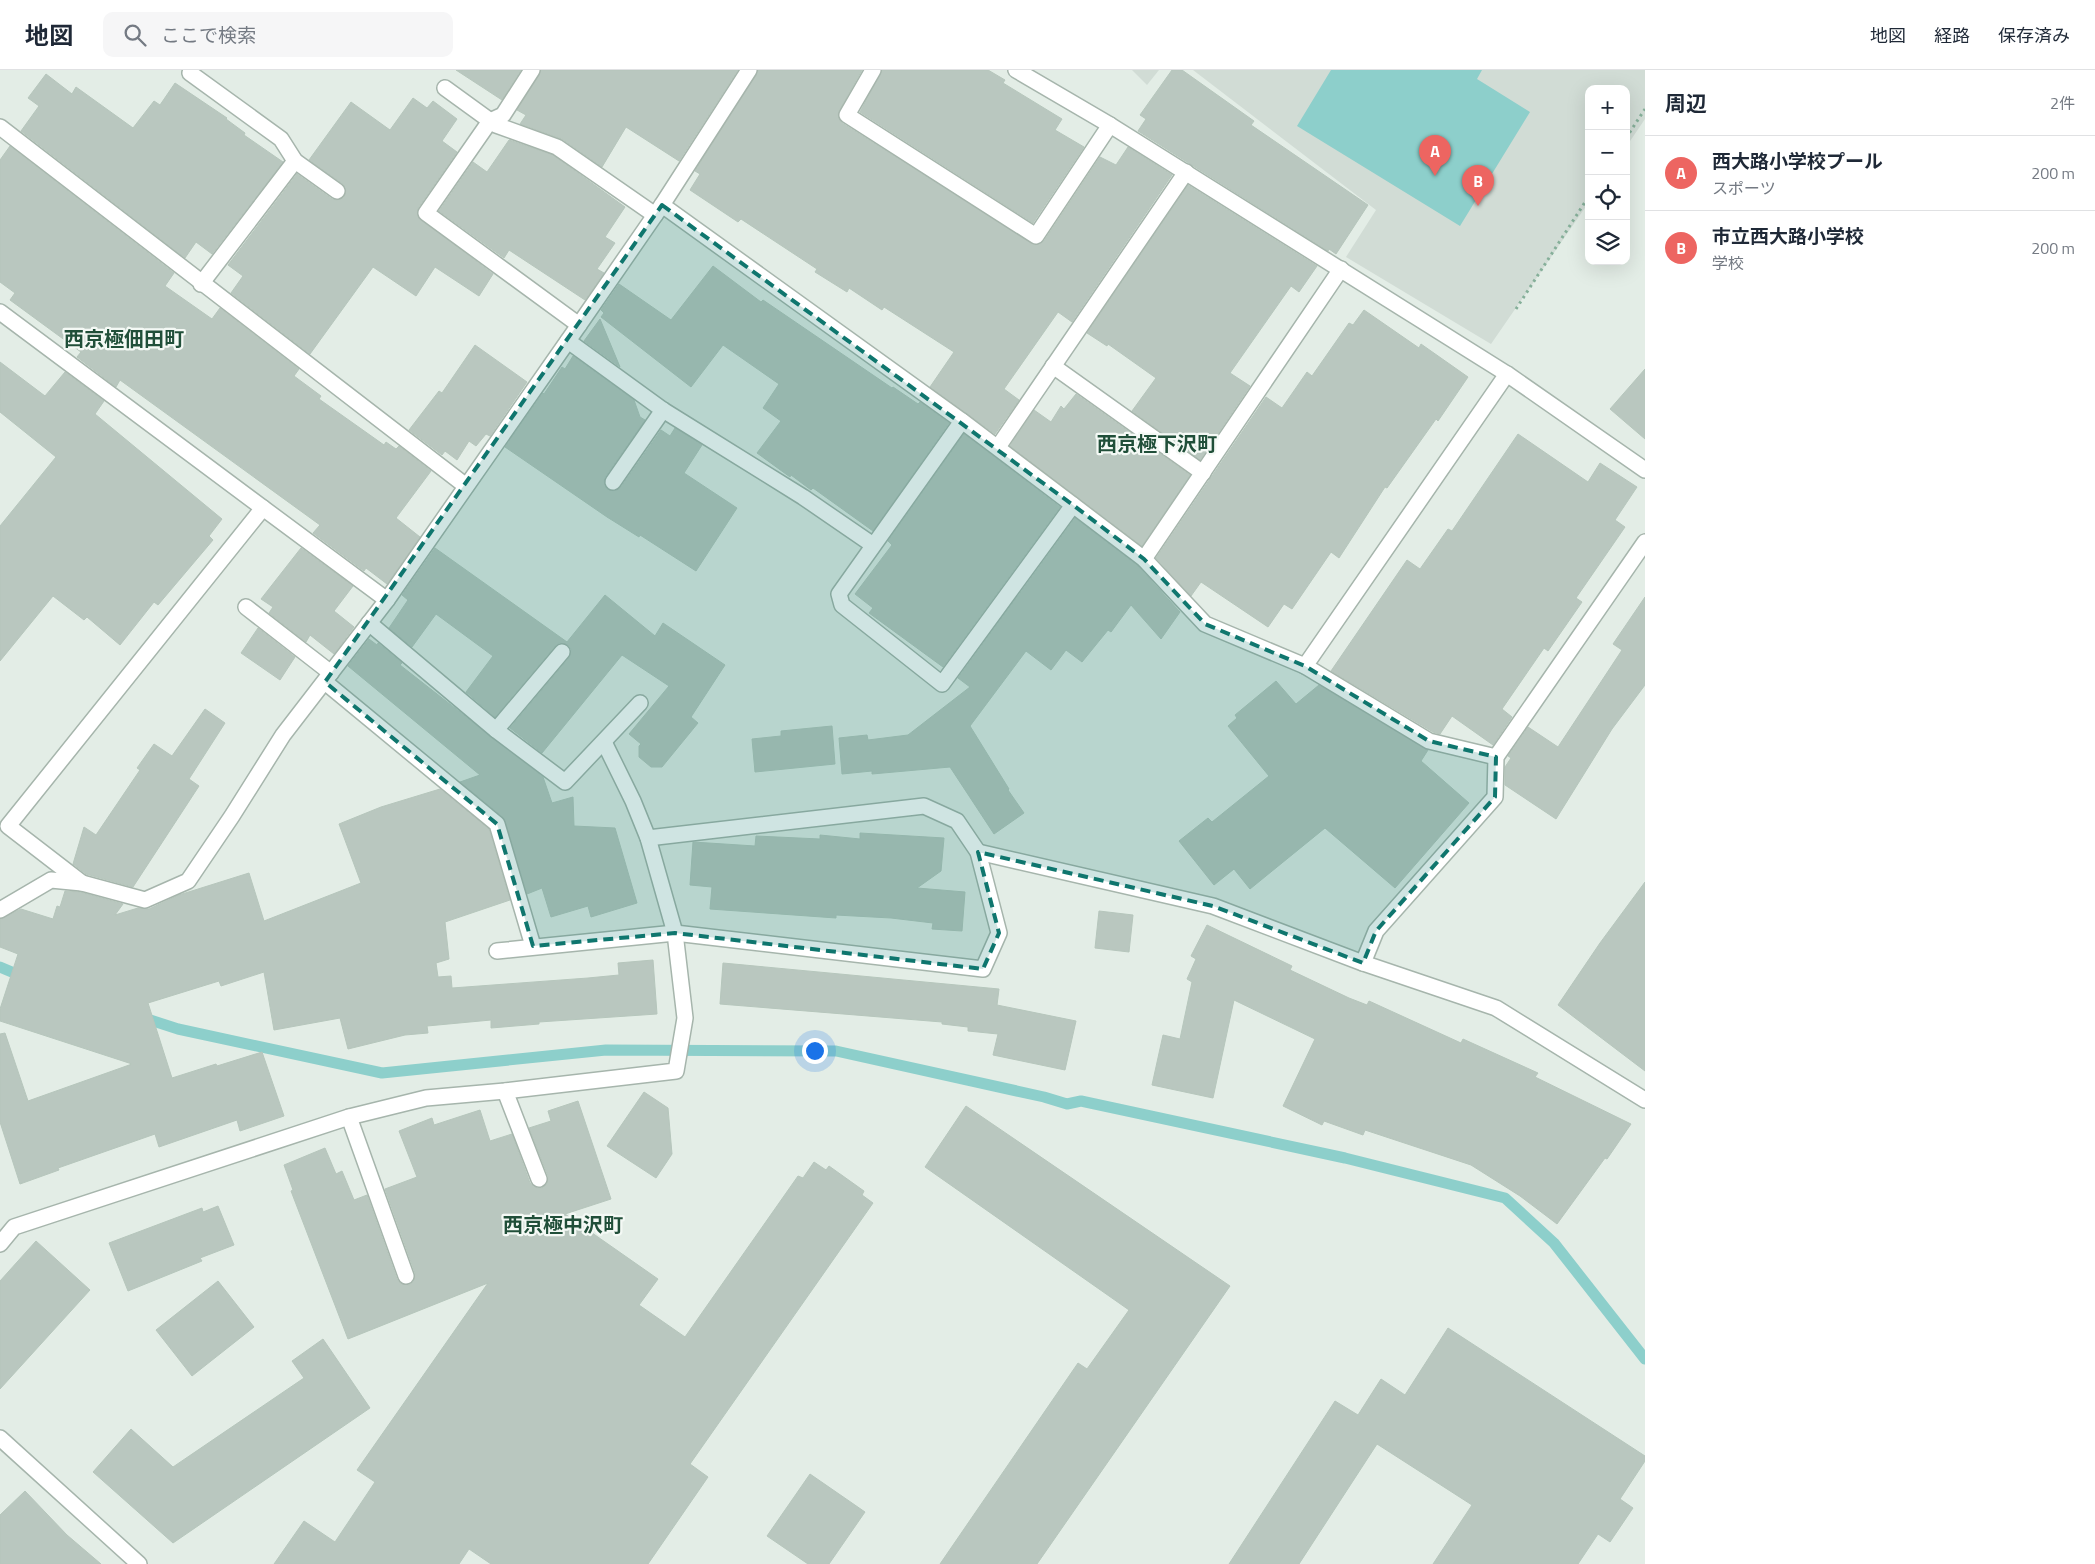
<!DOCTYPE html>
<html lang="ja">
<head>
<meta charset="utf-8">
<style>
	:root { --surface:#fff; --page:#f6f6f7; --text:#1f2937; --muted:#747a83; --line:#e0e1e3; --accent:#ed6561 }
	body { margin:0; font-family:"Titillium Web","Noto Sans JP",sans-serif; background:var(--page); color:var(--text) }
	.controls { position:absolute; right:15px; top:15px; display:grid; overflow:hidden; border-radius:10px; box-shadow:0 5px 20px #0002 }
	.controls button { width:45px; height:45px; display:grid; place-items:center; padding:0; border:0; border-bottom:1px solid var(--line); background:var(--surface); color:var(--text); font:25px sans-serif }
	.you { position:absolute; left:814px; top:980px; width:18px; height:18px; margin:-12px; border:4px solid #fff; border-radius:50%; background:#1a73e8; box-shadow:0 0 0 8px #1a73e833 }
	.badge { display:grid; place-items:center; width:32px; height:32px; border-radius:50%; background:var(--accent); color:#fff; font-size:16px; font-weight:700 }
	.pin { position:absolute; translate:-50% -41px; filter:drop-shadow(0 1px 2px #0008) }
	.pin::after { content:''; position:absolute; top:26px; width:18px; height:15px; background:inherit; clip-path:polygon(0 0,100% 0,50% 100%) }
	.list { margin:0; padding:0; list-style:none }
	h2 { display:flex; justify-content:space-between; align-items:center; height:65px; margin:0; padding:0 20px; font-size:21px }
	h2 small { font-size:16px; font-weight:400; color:var(--muted) }
	.list li { display:grid; grid-template-columns:32px 1fr auto; gap:15px; align-items:center; box-sizing:border-box; height:75px; padding:0 20px; border-top:1px solid var(--line) }
	.list b { display:block; font-size:19px; white-space:nowrap }
	.list p { margin:0; font-size:16px; white-space:nowrap; color:var(--muted) }
	.list em { font-size:16px; font-style:normal; color:var(--muted) }
	.icon { flex:none; width:28px; height:28px; fill:none; stroke:currentColor; stroke-width:2; stroke-linecap:round; stroke-linejoin:round }
	.map { position:relative; flex:none; width:1645px; height:1494px; overflow:hidden }
	header { display:flex; align-items:center; gap:30px; box-sizing:border-box; height:70px; padding:0 25px; background:var(--surface); border-bottom:1px solid var(--line) }
	header strong { font-size:24px }
	nav { display:flex; gap:28px; margin-inline-start:auto; font-size:18px }
	.search { width:350px; height:45px; background:var(--page); display:flex; align-items:center; gap:12px; box-sizing:border-box; padding:0 18px; border-radius:10px; color:var(--muted); font-size:19px }
	main { display:flex }
	aside { flex:1; background:var(--surface) }
	.map>svg:first-child { display:block }
</style>
</head>
<body>
<header>
<strong>地図</strong>
<div class="search"><svg class="icon" aria-label="search" viewBox="0 0 24 24"><circle cx="10" cy="10" r="6"/><path d="M15 15l6 6"/></svg>ここで検索</div>
<nav><a>地図</a><a>経路</a><a>保存済み</a></nav>
</header>
<main>
<div class="map">
<svg width="1645" height="1494" viewBox="0 0 1645 1494">
	<rect width="100%" height="100%" fill="#e3ede6"/>
	<g fill="#d1dcd5">
		<path d="M1132,0H1159L1147,15Z"/>
		<path d="M1193,0H1645V49L1626,77V19H1589V132L1491,274L1346,187L1376,140Z"/>
	</g>
	<path fill="#8dcfcb" d="M1331,0H1482L1477,9L1530,42L1460,156L1297,56Z"/>
	<g fill="none" stroke-linecap="round" stroke-linejoin="round">
		<g stroke="#8dcfcb" stroke-width="11">
			<path d="M0,897L26,908"/>
			<path d="M141,947L178,959L382,1003L606,980L836,981L1044,1027L1067,1034L1081,1031L1345,1088L1505,1128L1554,1173L1645,1289"/>
		</g>
	</g>
	<g fill="#b9c7bf" stroke="#b6c6bc">
		<path d="M456,0H521L502,30Z"/>
		<path d="M541,0H738L679,91L626,57L602,97L562,69L520,54L526,45L517,40Z"/>
		<path d="M758,0H862L839,41L838,45L842,53L1035,175L1044,171L1100,87L1116,95L1128,77L1172,105L1072,252L1058,242L1004,319L1019,330L995,364L930,317L954,282L884,237L882,240L849,218L847,222L815,202L817,199L741,149L738,152L690,120L700,104L695,101Z"/>
		<path d="M882,0H988L1005,10L1003,13L1062,49L1055,60L1084,77L1033,153L860,42Z"/>
		<path d="M1172,0H1182L1254,51L1251,55L1368,135L1336,184L1329,179L1328,181L1138,61L1146,49L1140,45Z"/>
		<path d="M46,4L72,24L76,17L133,58L154,31L160,35L175,13L227,48L226,49L245,63L244,65L283,92L212,184L196,172L185,188L21,61L39,36L28,28Z"/>
		<path d="M413,28L427,38L433,31L457,49L442,71L457,82L418,138V147L493,204L479,226L435,197L416,226L373,197L310,284L231,223L243,206L228,195L297,104L332,129L337,130L344,127L346,121L343,114L309,90L351,32L390,60Z"/>
		<path d="M509,70L553,85L625,137L605,167L615,173L597,199L604,203L585,230L509,180L504,188L439,141L473,92L487,102Z"/>
		<path d="M10,76L174,203L165,216L212,249L220,238L299,299L294,306L321,326L319,329L384,375L386,372L396,379L399,376L431,401L396,448L420,467L387,514L366,498L364,501L313,463L320,455L120,310L116,317L77,287L81,282L10,230L15,223L0,212V90Z"/>
		<path d="M1188,115L1317,196L1299,222L1291,216L1230,303L1250,316L1200,390L1132,341L1156,308L1108,274L1107,276L1087,263Z"/>
		<path d="M713,196L761,232L763,230L892,318L893,317L918,334L920,332L949,353L873,461L813,418L811,420L791,405L790,407L757,383L781,351L763,338L779,314L723,275L691,317L601,247L604,243L601,240L619,214L671,250Z"/>
		<path d="M1364,240L1419,278L1421,274L1468,307L1438,351L1436,349L1387,418L1385,417L1339,488L1331,482L1292,539L1284,534L1268,557L1201,512L1191,526L1156,488L1266,327L1282,338L1307,302L1312,306L1349,253L1353,255Z"/>
		<path d="M600,249L620,297L584,271Z"/>
		<path d="M475,275L527,312L490,366L486,364L476,376L469,371L457,390L445,381L442,385L409,360L439,321L442,323Z"/>
		<path d="M573,286L634,330L640,347L645,350L605,407L604,412L607,419L613,421L621,417L661,360L670,366L675,358L702,375L684,403L737,438L696,501L640,465L639,467L607,447L505,377L543,323L544,324L562,297L565,299Z"/>
		<path d="M0,292L45,326L65,302L104,331L95,344L222,449L209,466L213,470L158,535L154,532L120,575L87,547L84,550L53,526L0,591V456L56,387L0,342Z"/>
		<path d="M1645,299V369L1610,339Z"/>
		<path d="M1076,324L1190,405L1142,476L1010,376L1034,340L1051,352L1061,336L1064,339Z"/>
		<path d="M964,364L1060,437L943,597L869,543L873,538L855,524L892,475L888,471Z"/>
		<path d="M1518,364L1588,412L1600,393L1637,417L1615,450L1625,457L1576,528L1582,532L1548,581L1544,578L1502,639L1512,647L1493,675L1452,646L1440,664L1433,662L1331,601L1407,490L1420,499L1448,459L1452,461Z"/>
		<path d="M1075,448L1138,496L1180,542L1161,569L1131,535L1111,562L1108,560L1082,592L1066,580L1051,600L1026,581L970,656L1009,719L1008,720L1024,743L994,764L950,697L872,704V701L842,704L839,668L867,665L868,670L908,665L970,617L958,608Z"/>
		<path d="M301,478L353,516L334,541L354,557L334,584L310,565L306,572L269,543L273,537L261,529Z"/>
		<path d="M435,478L567,572L605,525L655,566L663,553L725,595L691,647L698,653L662,697H651L639,687V676L641,674L629,664L669,616L622,585L542,683L510,658L569,588L571,579L568,575L559,573L555,576L495,647L466,622L493,586L436,544L412,577L389,558L408,530L402,525Z"/>
		<path d="M1645,527V615L1612,659L1556,749L1505,715V697L1511,688L1508,686L1528,657L1558,677L1622,580L1613,574Z"/>
		<path d="M258,558L295,587L280,610L241,583Z"/>
		<path d="M369,569L377,575L378,573L402,593L400,595L543,707L552,733L573,727L574,756L615,758L637,833L591,847L588,836L551,847L542,818L527,824L503,747L460,712L480,705L348,596Z"/>
		<path d="M1276,611L1296,634L1319,615L1428,680L1421,691L1469,733L1395,818L1325,758L1250,819L1234,799L1214,815L1179,771L1208,748L1212,752L1269,706L1228,656L1237,648L1235,645Z"/>
		<path d="M205,639L225,653L189,709L199,716L133,817L86,804L73,794L84,757L96,765L140,700L137,698L154,674L172,686Z"/>
		<path d="M832,656L835,694L755,702L752,669L781,666V661Z"/>
		<path d="M440,719L489,759L510,830L445,852L449,889L436,893L438,907L451,906L452,918L588,908L619,905L618,893L653,890L657,944L539,952V954L491,958V950L427,956L428,963L405,965L348,979L340,948L274,960L264,902L221,916L219,911L148,933L172,1008L216,994L217,996L262,982L284,1046L240,1061L237,1050L159,1077L155,1064L58,1098L59,1100L20,1114L0,1052V964L5,963L28,1031L132,994L0,951V939L18,884L0,877V849L21,839L53,849L57,836L60,837L65,821L80,822L123,834L115,845L138,838L149,839L179,825L249,803L264,851L361,813L339,754L381,737Z"/>
		<path d="M860,763L944,768L941,801L917,818L965,822L962,861L932,859L933,853L891,848L836,845V848L710,839L712,817L690,815L693,772L755,776L756,766L820,769V765L860,769Z"/>
		<path d="M1645,812V1001L1558,935L1600,873Z"/>
		<path d="M1099,841L1133,845L1129,882L1095,878Z"/>
		<path d="M1207,855L1292,896L1290,900L1349,928L1367,935L1369,931L1461,973L1463,969L1538,1003L1535,1007L1631,1054L1607,1089L1605,1088L1557,1154L1520,1126L1471,1095L1365,1060L1363,1065L1324,1051L1322,1055L1283,1036L1315,969L1234,930L1213,1028L1152,1015L1163,965L1180,969L1192,912L1187,909L1196,889L1191,886Z"/>
		<path d="M723,893L999,919L997,935L1076,951L1065,1000L993,985L998,964L968,961V957L942,954V952L720,934Z"/>
		<path d="M644,1022L668,1038L672,1084L656,1108L607,1076Z"/>
		<path d="M578,1031L611,1129L565,1144L658,1209L639,1235L685,1267L798,1106L803,1108L814,1092L826,1100L829,1096L864,1121L862,1125L873,1133L690,1394L708,1407L648,1494H491L469,1479L459,1494H274L304,1451L335,1472L375,1412L357,1400L488,1213L348,1269L291,1121L293,1120L284,1095L325,1078L336,1104L342,1101L354,1130L367,1125L397,1209L400,1213L409,1215L413,1212L415,1203L385,1119L417,1107L399,1061L432,1048L434,1055L480,1040L490,1071L512,1064L530,1113L537,1118H542L547,1114L548,1106L529,1058L551,1051L548,1041Z"/>
		<path d="M966,1036L1230,1216L1037,1494H940L1078,1293L1087,1299L1129,1240L925,1097Z"/>
		<path d="M218,1136L234,1175L200,1188L202,1191L128,1221L109,1173L202,1138L203,1142Z"/>
		<path d="M36,1171L90,1220L0,1319V1211Z"/>
		<path d="M218,1211L254,1257L192,1306L156,1260Z"/>
		<path d="M1448,1258L1645,1386V1391L1620,1429L1633,1438L1610,1472L1598,1464L1578,1494H1433L1472,1435L1377,1374L1299,1494H1229L1335,1331L1358,1345L1381,1309L1405,1325Z"/>
		<path d="M323,1269L370,1338L173,1473L93,1402L131,1359L173,1397L304,1308L292,1291Z"/>
		<path d="M810,1404L865,1442L829,1494H808L767,1466Z"/>
		<path d="M25,1421L67,1465L101,1494H0V1445Z"/>
	</g>
	<g fill="none" stroke-linecap="round" stroke-linejoin="round">
		<g stroke="#a6b5ac" stroke-width="18">
			<g id="service">
				<path d="M873,0L847,45L1036,166L1110,55"/>
				<path d="M568,271L663,340L803,427L873,475"/>
				<path d="M1053,296L1203,403"/>
				<path d="M962,351L839,524L842,535L942,614L1073,435"/>
				<path d="M998,377L1186,102"/>
				<path d="M613,412L663,340"/>
				<path d="M263,438L387,530"/>
				<path d="M246,537L331,603"/>
				<path d="M369,553L496,660L565,712L640,633"/>
				<path d="M496,660L562,582"/>
				<path d="M505,1021L539,1109"/>
				<path d="M349,1047L406,1206"/>
			</g>
		</g>
		<g stroke="#a6b5ac" stroke-width="18">
			<g id="minor">
				<path d="M532,0L503,45L490,51L426,143L579,255"/>
				<path d="M1016,0L1110,55L1507,304L1645,400"/>
				<path d="M190,3L281,69L295,91L337,121"/>
				<path d="M445,18L496,55L557,77L655,145"/>
				<path d="M0,57L466,416"/>
				<path d="M662,135L962,351L1073,435L1144,489L1205,554L1305,596L1429,671L1496,687"/>
				<path d="M201,214L295,91"/>
				<path d="M0,242L263,438L8,756L82,813"/>
				<path d="M1144,489L1341,199"/>
				<path d="M1305,596L1507,304"/>
				<path d="M325,612L497,754L533,876"/>
				<path d="M978,782L1213,836L1363,893L1496,938L1645,1030"/>
				<path d="M0,840L51,810L82,813L145,830L188,811L232,746L283,665L387,530L579,255L662,135L749,0"/>
				<path d="M497,881L675,863L983,899L999,863L978,782L957,751L924,736L648,768"/>
				<path d="M1363,893L1376,861L1495,727L1496,687L1645,472"/>
				<path d="M0,1174L14,1157L349,1047L426,1028L505,1021L676,1001L685,948L675,863L648,768L633,731L604,672"/>
				<path d="M0,1368L139,1494"/>
			</g>
		</g>
		<g stroke="#85af99" stroke-width="3" stroke-dasharray="2.5 4" stroke-linecap="butt">
			<path d="M1626,68L1645,39"/>
			<path d="M1516,239L1589,126"/>
		</g>
		<use href="#service" stroke="#fff" stroke-width="15"/>
		<use href="#minor" stroke="#fff" stroke-width="15"/>
	</g>
	<path fill="#0f766e" fill-opacity="0.2" stroke="#0f766e" stroke-width="4" stroke-dasharray="10 6" stroke-linejoin="round" d="M662,135L1073,435L1144,489L1205,554L1305,596L1429,671L1496,687L1495,727L1376,861L1363,893L1213,836L978,782L999,863L983,899L675,863L533,876L497,754L325,612Z"/>
	<g text-anchor="middle" dominant-baseline="central" stroke-width="4.5" stroke-linejoin="round" paint-order="stroke">
		<g font-size="20" font-weight="bold" fill="#204f39" stroke="#f4f9f5">
			<text x="124" y="268">西京極佃田町</text>
			<text x="1157" y="373">西京極下沢町</text>
			<text x="563" y="1154">西京極中沢町</text>
		</g>
	</g>
</svg>
<div class="controls">
<button>+</button>
<button>−</button>
<button><svg class="icon" aria-label="locate" viewBox="0 0 24 24"><circle cx="12" cy="12" r="6"/><path d="M12 2v4M12 18v4M2 12h4M18 12h4"/></svg></button>
<button><svg class="icon" aria-label="layers" viewBox="0 0 24 24"><path d="M12 4l9 5-9 5-9-5zM3 14l9 5 9-5"/></svg></button>
</div>
<div class="you"></div>
<div class="pin badge" style="left:1435px;top:106px">A</div>
<div class="pin badge" style="left:1478px;top:136px">B</div>
</div>
<aside>
<h2>周辺<small>2件</small></h2>
<ul class="list">
<li><span class="badge">A</span><div><b>西大路小学校プール</b><p>スポーツ</p></div><em>200 m</em></li>
<li><span class="badge">B</span><div><b>市立西大路小学校</b><p>学校</p></div><em>200 m</em></li>
</ul>
</aside>
</main>
</body>
</html>
